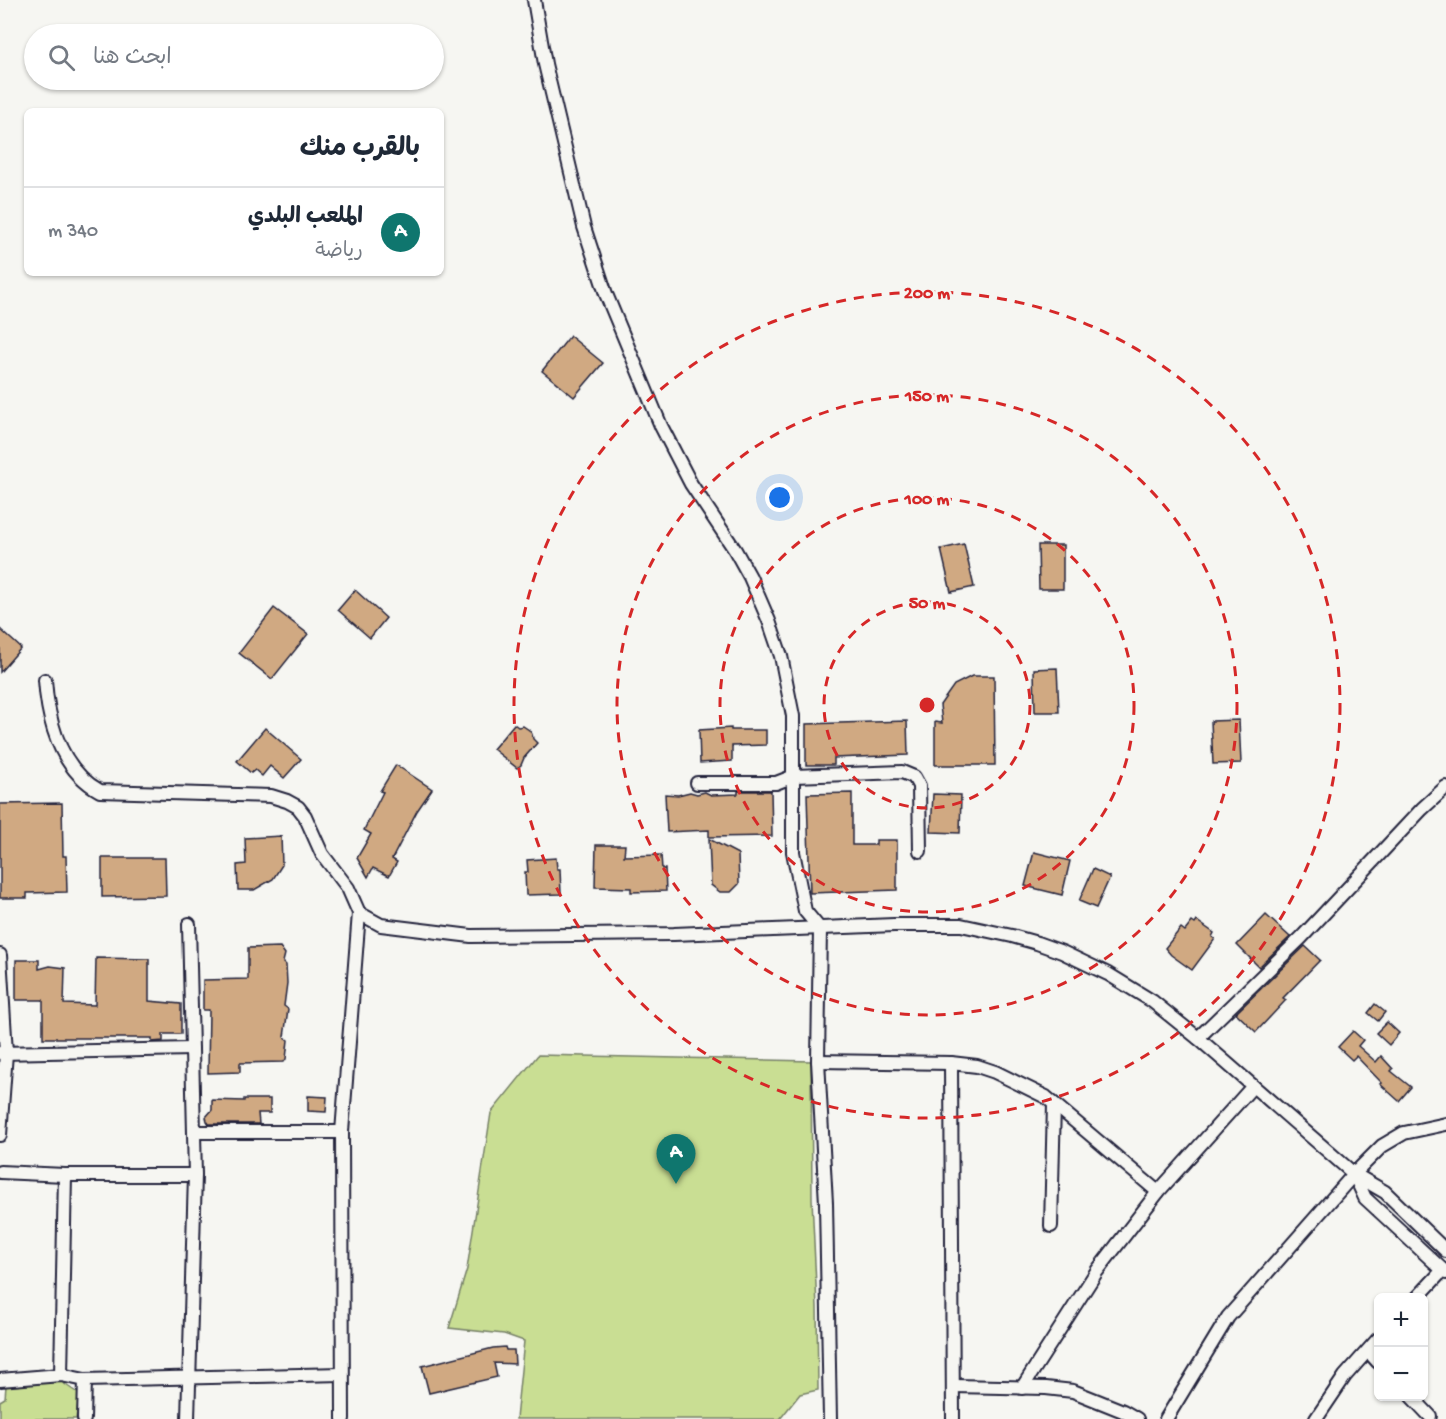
<!DOCTYPE html>
<html lang="ar">
<head>
<meta charset="utf-8">
<style>
	:root { --surface:#fff; --page:#f6f6f7; --text:#1f2937; --muted:#747a83; --line:#e0e1e3; --accent:#0f766e }
	body { margin:0; font-family:"Gochi Hand","Playpen Sans Arabic",sans-serif; background:var(--page); color:var(--text); direction:rtl }
	.controls { position:absolute; right:18px; bottom:18px; display:grid; overflow:hidden; border-radius:9px; box-shadow:0 2px 4px #0004 }
	.controls button { width:54px; height:54px; display:grid; place-items:center; padding:0; border:0; border-bottom:2px solid var(--line); background:var(--surface); color:var(--text); font:30px sans-serif }
	.you { position:absolute; left:780px; top:498px; width:21px; height:21px; margin:-15px; border:4px solid #fff; border-radius:50%; background:#1a73e8; box-shadow:0 0 0 9px #1a73e833 }
	.badge { display:grid; place-items:center; width:39px; height:39px; border-radius:50%; background:var(--accent); color:#fff; font-size:20px; font-weight:700 }
	.pin { position:absolute; translate:-50% -50px; filter:drop-shadow(0 2px 3px #0008) }
	.pin::after { content:''; position:absolute; top:32px; width:21px; height:18px; background:inherit; clip-path:polygon(0 0,100% 0,50% 100%) }
	.list { margin:0; padding:0; list-style:none }
	h2 { display:flex; justify-content:space-between; align-items:center; height:78px; margin:0; padding:0 24px; font-size:26px }
	h2 small { font-size:20px; font-weight:400; color:var(--muted) }
	.list li { display:grid; grid-template-columns:39px 1fr auto; gap:18px; align-items:center; box-sizing:border-box; height:90px; padding:0 24px; border-top:2px solid var(--line) }
	.list b { display:block; font-size:22px; white-space:nowrap }
	.list p { margin:0; font-size:20px; white-space:nowrap; color:var(--muted) }
	.list em { font-size:20px; font-style:normal; color:var(--muted) }
	.icon { flex:none; width:33px; height:33px; fill:none; stroke:currentColor; stroke-width:2; stroke-linecap:round; stroke-linejoin:round }
	.map { position:relative; flex:none; width:1446px; height:1419px; overflow:hidden; direction:ltr }
	.search { position:absolute; background:var(--surface); box-shadow:0 2px 4px #0004; left:24px; top:24px; width:420px; height:66px; display:flex; align-items:center; gap:15px; box-sizing:border-box; padding:0 21px; border-radius:33px; color:var(--muted); font-size:22px }
	.panel { position:absolute; background:var(--surface); box-shadow:0 2px 4px #0004; left:24px; top:108px; width:420px; height:168px; border-radius:9px; direction:rtl }
	.map>svg:first-child { display:block }
</style>
</head>
<body>
<div class="map">
<svg width="1446" height="1419" viewBox="0 0 1446 1419">
	<rect width="100%" height="100%" fill="#f6f6f2"/>
	<filter id="ink" filterUnits="userSpaceOnUse"><feTurbulence type="fractalNoise" baseFrequency=".0167" numOctaves="2"/><feDisplacementMap in="SourceGraphic" scale="12" xChannelSelector="R" yChannelSelector="G"/><feConvolveMatrix kernelMatrix="1 2 1 2 8 2 1 2 1" color-interpolation-filters="sRGB"/></filter>
	<g filter="url(#ink)">
		<g fill="#c9de93" stroke="#768067" stroke-width="1.5">
			<path d="M538,1055L811,1061L812,1199L817,1307L818,1390L800,1394L780,1419H516L524,1341L504,1334L449,1328L467,1269L491,1113Z"/>
			<path d="M60,1381L79,1394L76,1419H0V1401L5,1398L6,1386L31,1382Z"/>
		</g>
		<g fill="#d0a982" stroke="#22223b" stroke-width="1.5">
			<path d="M570,336L603,363L574,397L542,371Z"/>
			<path d="M964,544L974,587L951,592L941,549Z"/>
			<path d="M1038,545H1063V589H1039Z"/>
			<path d="M355,590L386,618L370,638L338,610Z"/>
			<path d="M274,608L308,634L272,679L239,653Z"/>
			<path d="M0,629L21,648L0,672Z"/>
			<path d="M1057,668L1059,712H1035L1034,669Z"/>
			<path d="M972,676H994L995,765H935V722L942,723L940,705L954,685Z"/>
			<path d="M1239,720L1241,763L1213,764L1211,721Z"/>
			<path d="M907,721L908,755L834,758V765H806V724Z"/>
			<path d="M514,724L518,727L523,726L529,730L532,734L533,739L537,743L524,758L521,765L517,768L493,749Z"/>
			<path d="M265,728L301,759L284,778L270,766L262,776L255,770L251,773L237,761Z"/>
			<path d="M731,728V730H766V745L732,746V761L700,763L699,730Z"/>
			<path d="M396,765L432,789L417,811L392,859L397,862L389,876L373,868L368,877L357,858L371,834L364,830L383,792L380,791Z"/>
			<path d="M738,791H771L772,836L709,837V830L667,832L665,794L678,795L690,792L697,794L705,792L711,795L738,794Z"/>
			<path d="M852,793V845H876V840H897V890L810,893L807,794Z"/>
			<path d="M933,794L961,795L960,833L931,832Z"/>
			<path d="M62,803L63,856H66L67,892L27,893V898H0V804Z"/>
			<path d="M281,836L282,865L273,879L254,890H238L237,865L246,864L245,838Z"/>
			<path d="M709,839L738,854L739,884L731,892H720L711,885Z"/>
			<path d="M596,845H625L624,856L661,855L662,869H665L666,891L631,892V888L595,887Z"/>
			<path d="M1034,852L1070,861L1062,895L1025,886Z"/>
			<path d="M102,858H165L166,896L102,897Z"/>
			<path d="M556,858L557,869H560L561,894L526,895L525,872H528L527,860Z"/>
			<path d="M1093,869L1110,877L1096,908L1079,901Z"/>
			<path d="M1266,915L1290,937L1259,967L1237,945Z"/>
			<path d="M1197,921L1214,933L1212,937L1215,939L1192,970L1171,955L1165,948L1181,928L1185,931L1192,922L1195,924Z"/>
			<path d="M1305,946L1320,960L1283,998L1286,1000L1256,1032L1236,1013Z"/>
			<path d="M280,947L285,954L283,962L286,965L287,983L284,1006L288,1009L284,1037L288,1040L286,1059L284,1062L240,1063V1072L208,1073L209,1010H203V980L248,979V948Z"/>
			<path d="M96,958L149,959V1001L181,1004V1034H163V1041L152,1042V1038H43V1000H16V960H39V969L50,966L65,968L64,1004L95,1005Z"/>
			<path d="M1375,1004L1385,1012L1378,1021L1368,1013Z"/>
			<path d="M1387,1022L1399,1033L1389,1045L1376,1033Z"/>
			<path d="M1353,1031L1363,1040L1358,1046L1376,1062L1381,1056L1393,1069L1391,1071L1411,1087L1399,1101L1380,1084L1382,1083L1356,1056L1352,1060L1338,1047Z"/>
			<path d="M308,1096L327,1097L326,1112L308,1111Z"/>
			<path d="M244,1099H270V1113H258L259,1124H209L207,1121L206,1117L212,1110V1100L244,1101Z"/>
			<path d="M505,1347L506,1350H514L515,1364L494,1363L497,1377L429,1393L422,1366L493,1348Z"/>
		</g>
		<g fill="none" stroke-linecap="round" stroke-linejoin="round">
			<g stroke="#22223b" stroke-width="16">
				<g id="street">
					<path d="M534,0L545,64L584,227L606,294L661,426L691,484L735,550L750,577L769,621L781,656L793,716V852L805,911L820,929L818,1061L826,1203L830,1419"/>
					<path d="M45,680C48,722 60,769 100,791L271,796L287,801L298,807L305,816L322,854L348,888L359,913L342,1132L343,1419"/>
					<path d="M697,783H776L794,776L902,772L914,777L919,786L920,851"/>
					<path d="M359,913L381,925L471,936L674,934L894,925H961L1012,936L1037,943L1062,952L1108,974L1152,1001L1198,1038L1354,1174L1385,1192L1446,1251"/>
					<path d="M1198,1038L1301,938L1422,809L1446,787"/>
					<path d="M0,1053L192,1049"/>
					<path d="M818,1061L951,1063L977,1066L995,1072L1046,1097L1158,1192"/>
					<path d="M951,1063L953,1419"/>
					<path d="M194,1132H342"/>
					<path d="M0,1135L6,1053L0,955"/>
					<path d="M0,1172L65,1175H195"/>
					<path d="M1354,1174L1365,1198L1446,1273"/>
					<path d="M1051,1226L1054,1104"/>
					<path d="M1417,1298L1443,1270"/>
					<path d="M1368,1351L1378,1362"/>
					<path d="M61,1375L65,1175"/>
					<path d="M0,1380L61,1375L85,1380L342,1374"/>
					<path d="M953,1386L1046,1388L1073,1391L1123,1411L1137,1419"/>
					<path d="M1022,1388L1097,1271L1158,1192L1253,1086"/>
					<path d="M1411,1396L1430,1416"/>
					<path d="M84,1419L85,1380"/>
					<path d="M188,1419L195,1175L189,924"/>
					<path d="M1166,1419L1228,1317L1354,1174L1382,1146L1404,1133L1446,1124"/>
					<path d="M1316,1419L1345,1376L1378,1339"/>
				</g>
			</g>
			<use href="#street" stroke="#f6f6f2" stroke-width="12"/>
		</g>
	</g>
	<g fill="none" stroke="#d62828" stroke-width="3" stroke-dasharray="10 8">
		<circle cx="927" cy="705" r="103"/>
		<circle cx="927" cy="705" r="207"/>
		<circle cx="927" cy="705" r="310"/>
		<circle cx="927" cy="705" r="413"/>
	</g>
	<circle cx="927" cy="705" r="9" fill="#d62828" stroke="#f6f6f2" stroke-width="3"/>
	<g font-size="18" text-anchor="middle" font-weight="bold" fill="#d62828" stroke="#f6f6f2" stroke-width="5" stroke-linejoin="round" paint-order="stroke">
		<text x="927" y="298">200 m</text>
		<text x="927" y="401">150 m</text>
		<text x="927" y="504">100 m</text>
		<text x="927" y="608">50 m</text>
	</g>
</svg>
<div class="controls">
<button>+</button>
<button>−</button>
</div>
<div class="you"></div>
<div class="pin badge" style="left:676px;top:1184px">A</div>
<div class="search"><svg class="icon" aria-label="search" viewBox="0 0 24 24"><circle cx="10" cy="10" r="6"/><path d="M15 15l6 6"/></svg>ابحث هنا</div>
<section class="panel">
<h2>بالقرب منك<small></small></h2>
<ul class="list">
<li><span class="badge">A</span><div><b>الملعب البلدي</b><p>رياضة</p></div><em>340 m</em></li>
</ul>
</section>
</div>
</body>
</html>
